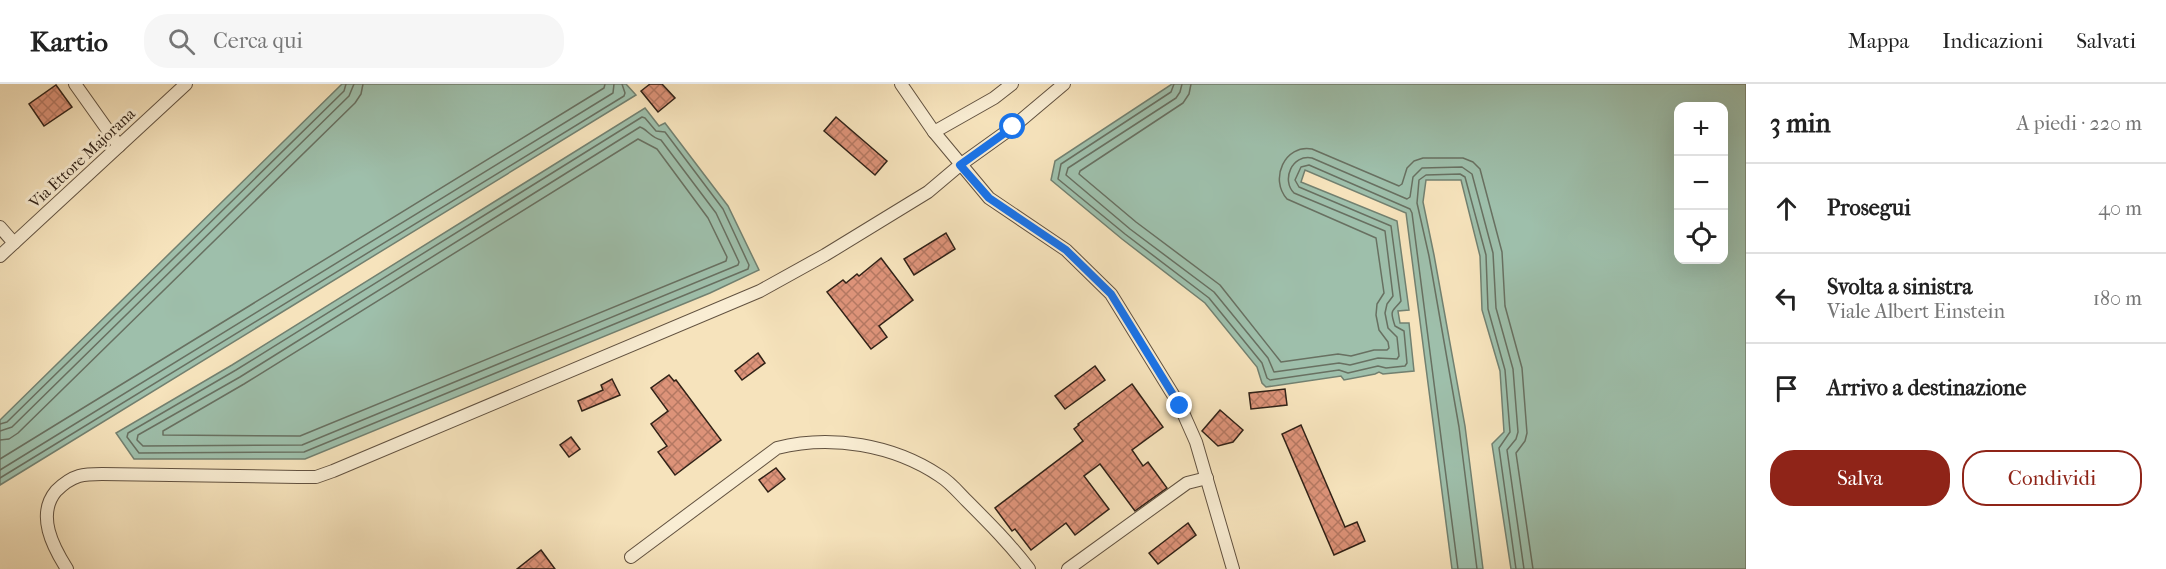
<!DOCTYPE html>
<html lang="it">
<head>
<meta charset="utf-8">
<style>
	:root { --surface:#fff; --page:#f6f6f6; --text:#222; --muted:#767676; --line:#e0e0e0; --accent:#8f2418 }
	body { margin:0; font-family:"IM FELL French Canon",serif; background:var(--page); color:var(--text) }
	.controls { position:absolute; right:18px; top:18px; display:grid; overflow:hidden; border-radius:12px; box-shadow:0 6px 24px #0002 }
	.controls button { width:54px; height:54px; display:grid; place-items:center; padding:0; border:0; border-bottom:2px solid var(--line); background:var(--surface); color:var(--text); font:30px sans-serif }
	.stop { position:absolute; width:18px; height:18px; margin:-14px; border:4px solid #1a73e8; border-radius:50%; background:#fff }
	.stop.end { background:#1a73e8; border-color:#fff; box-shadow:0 2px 6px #0008 }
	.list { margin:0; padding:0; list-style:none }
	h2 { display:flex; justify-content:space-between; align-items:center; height:78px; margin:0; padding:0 24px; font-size:26px }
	h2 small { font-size:20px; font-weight:400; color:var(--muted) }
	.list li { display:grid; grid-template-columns:39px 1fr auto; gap:18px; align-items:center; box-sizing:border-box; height:90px; padding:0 24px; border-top:2px solid var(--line) }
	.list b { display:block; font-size:22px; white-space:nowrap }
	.list p { margin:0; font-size:20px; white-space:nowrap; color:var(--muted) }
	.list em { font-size:20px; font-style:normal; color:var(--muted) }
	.actions { display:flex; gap:12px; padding:18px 24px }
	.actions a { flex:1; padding:14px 0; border:2px solid var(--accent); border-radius:24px; text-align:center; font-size:21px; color:var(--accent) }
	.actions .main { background:var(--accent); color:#fff }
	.icon { flex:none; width:33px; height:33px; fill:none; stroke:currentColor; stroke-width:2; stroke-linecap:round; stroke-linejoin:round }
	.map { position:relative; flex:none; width:1746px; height:485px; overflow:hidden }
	header { display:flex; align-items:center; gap:36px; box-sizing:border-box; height:84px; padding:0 30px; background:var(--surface); border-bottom:2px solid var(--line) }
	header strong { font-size:28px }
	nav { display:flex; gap:33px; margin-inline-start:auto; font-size:21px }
	.search { width:420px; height:54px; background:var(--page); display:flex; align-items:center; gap:15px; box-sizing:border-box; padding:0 21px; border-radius:24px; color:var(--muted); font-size:22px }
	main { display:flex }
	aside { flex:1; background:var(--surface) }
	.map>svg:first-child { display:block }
</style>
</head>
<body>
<header>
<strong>Kartio</strong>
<div class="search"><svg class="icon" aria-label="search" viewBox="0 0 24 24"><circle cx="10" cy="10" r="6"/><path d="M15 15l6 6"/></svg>Cerca qui</div>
<nav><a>Mappa</a><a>Indicazioni</a><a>Salvati</a></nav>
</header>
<main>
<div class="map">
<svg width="1746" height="485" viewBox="0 0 1746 485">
	<defs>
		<pattern id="building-cross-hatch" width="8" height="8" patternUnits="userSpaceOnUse" patternTransform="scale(1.5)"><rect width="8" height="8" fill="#dd9379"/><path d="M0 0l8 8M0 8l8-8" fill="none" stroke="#b47862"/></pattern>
	</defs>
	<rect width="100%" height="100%" fill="#f6e3bc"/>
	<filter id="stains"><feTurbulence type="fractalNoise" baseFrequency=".00333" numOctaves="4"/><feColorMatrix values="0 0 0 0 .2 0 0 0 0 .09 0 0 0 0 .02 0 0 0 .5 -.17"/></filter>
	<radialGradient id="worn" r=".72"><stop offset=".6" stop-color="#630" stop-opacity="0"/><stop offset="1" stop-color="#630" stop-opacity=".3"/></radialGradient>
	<g fill="#9ebfab" stroke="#728070" stroke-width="1.5" fill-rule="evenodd">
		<path d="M342,0H626L636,11L0,401V336Z"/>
		<path d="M1172,0H1746V485H1511L1492,360L1504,348L1500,287L1482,226L1480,172L1461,96H1426L1423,118L1434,171L1465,342L1483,485H1452L1406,129L1305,86L1301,98L1397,137L1409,226L1398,227L1400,239H1409L1414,287L1383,290L1379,288L1375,290L1344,296L1341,292L1266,303L1262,299L1257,283L1205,219L1122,155L1051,96L1055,77ZM1678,22H1724V176H1678Z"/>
		<path d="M645,24L659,42L665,39L728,122L759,186L710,209L305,375H134L116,349L232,281Z"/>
	</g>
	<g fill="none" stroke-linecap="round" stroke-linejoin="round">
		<g stroke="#687061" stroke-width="1.5">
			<path d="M1174,0L1171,8L1061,80L1058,95L1125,150L1209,214L1262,279L1267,294L1270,296L1339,286L1348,289L1378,282L1386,284L1405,282L1407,279L1404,247L1395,242C1389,224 1393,228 1401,217L1391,142L1299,103L1295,96L1301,83L1309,81L1410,125L1412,129L1458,485"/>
			<path d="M1182,0L1180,8L1176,14L1068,84L1066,91L1130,145L1214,208L1268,274L1274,288L1339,279L1350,281L1378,274L1397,275L1399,272L1397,253L1388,244L1385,229L1387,220L1393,212L1385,147L1294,109C1281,96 1292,70 1312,74L1407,115L1410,113L1413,93L1422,84L1462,83L1472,90L1493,169L1496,224L1513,285L1518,348L1516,355L1507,366L1524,485"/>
			<path d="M1191,0L1189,10L1183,19L1080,87L1079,90L1136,138L1220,201L1281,278L1338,270L1351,272L1374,266H1387L1389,264L1388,258L1379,246L1376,231L1377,220L1384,209L1376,154L1287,115C1269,95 1285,60 1312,65L1399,102L1402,100L1407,84L1414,77L1423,74H1463L1473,78L1480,85L1502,168L1505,222L1522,284L1527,349L1525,357L1516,369L1533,485"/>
			<path d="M642,33L645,34L656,47L665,48L723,125L749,181L748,185L304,368L139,369L127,353L128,349L236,286Z"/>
			<path d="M640,43C647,45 650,53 661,56L716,129L739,178L738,181L302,361L143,362L137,356L138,351L240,293Z"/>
			<path d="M638,55L657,65L708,134L727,173L726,177L300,352L163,351V347L244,300Z"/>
			<path d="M0,340L7,338L344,7L346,0"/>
			<path d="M0,347L12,343L349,12L354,0"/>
			<path d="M0,356L9,355L18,349L355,19L361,10L363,0"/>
			<path d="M0,375L604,4L605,0"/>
			<path d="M0,386L613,9L614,0"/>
			<path d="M0,394L624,12L625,9L622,0"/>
			<path d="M1477,485L1459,343L1429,172L1417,119L1419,96L1426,91L1460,90L1465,93L1486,171L1488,225L1505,286L1510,348L1499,364L1516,485"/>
		</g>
	</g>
	<g fill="url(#building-cross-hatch)" stroke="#312217" stroke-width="1.5">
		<path d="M650,0H662L675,14L658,28L641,7Z"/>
		<path d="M56,1L72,23L44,42L29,20Z"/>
		<path d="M836,33L887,77L875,91L824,47Z"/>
		<path d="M946,149L955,165L914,191L904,175Z"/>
		<path d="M881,174L913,216L879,242L887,253L871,265L827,208L843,196L846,199L857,190L859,192Z"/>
		<path d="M758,269L765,279L742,296L735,287Z"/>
		<path d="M1095,282L1105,296L1065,325L1055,312Z"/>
		<path d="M669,291L674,297L676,296L721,356L675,391L658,368L667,362L651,340L668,327L651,304Z"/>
		<path d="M612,295L620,311L582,327L578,317L603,306L601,301Z"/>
		<path d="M1132,300L1163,343L1132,366L1143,382L1148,378L1167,404L1135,427L1100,380L1084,392L1109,425L1075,451L1066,439L1031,466L1015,445L1012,447L995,424L1083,357L1074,345L1079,341L1078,340Z"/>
		<path d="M1285,305L1287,321L1251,325L1249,309Z"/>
		<path d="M1220,326L1243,346L1233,358L1218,362L1202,347Z"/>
		<path d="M1301,341L1345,443L1357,438L1365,457L1334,471L1282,350Z"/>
		<path d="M571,353L580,365L569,373L560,361Z"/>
		<path d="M776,384L785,395L768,408L759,396Z"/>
		<path d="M1188,439L1196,451L1158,480L1149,469Z"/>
		<path d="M541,466L555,485H517Z"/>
	</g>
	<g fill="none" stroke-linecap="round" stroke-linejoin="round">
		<g stroke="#625240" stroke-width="14">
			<g id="minor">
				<path d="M75,0L119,62"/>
				<path d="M901,0L934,48L989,114L1066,166L1111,210L1180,322L1196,358L1233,485"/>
				<path d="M934,48L994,14L1012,0"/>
				<path d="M0,143L14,159"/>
				<path d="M0,172L186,0"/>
				<path d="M631,473L777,364C831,350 894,361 940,392C950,398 959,409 967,417C989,439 1010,460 1029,485"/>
				<path d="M67,485C53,463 36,431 56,407C63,400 69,395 79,392C86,390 95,390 102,390L298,393H316L333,387L760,207L825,171L928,108L960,81L1013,43L1064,0"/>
				<path d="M1068,485L1187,399L1207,394"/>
			</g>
		</g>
		<use href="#minor" stroke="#f9edd3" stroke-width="12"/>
	</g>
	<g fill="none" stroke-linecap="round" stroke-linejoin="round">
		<path stroke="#1a73e8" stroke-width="8" d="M1013,43L960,81L989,114L1066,166L1111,210L1180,322"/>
	</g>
	<g text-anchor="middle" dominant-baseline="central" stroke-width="6" stroke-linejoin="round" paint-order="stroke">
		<g font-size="16" fill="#312217" stroke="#f9edd3">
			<text transform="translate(82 74) rotate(-43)">Via Ettore Majorana</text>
		</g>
	</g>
	<rect width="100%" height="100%" filter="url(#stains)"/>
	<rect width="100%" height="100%" fill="url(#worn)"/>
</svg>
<div class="controls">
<button>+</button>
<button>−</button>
<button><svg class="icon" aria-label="locate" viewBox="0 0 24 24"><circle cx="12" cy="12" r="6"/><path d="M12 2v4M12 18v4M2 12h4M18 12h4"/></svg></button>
</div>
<div class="stop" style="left:1013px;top:43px"></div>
<div class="stop end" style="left:1180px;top:322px"></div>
</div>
<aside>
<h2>3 min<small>A piedi · 220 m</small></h2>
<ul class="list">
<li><svg class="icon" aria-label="ahead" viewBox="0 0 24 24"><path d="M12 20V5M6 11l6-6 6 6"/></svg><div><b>Prosegui</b></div><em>40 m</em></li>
<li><svg class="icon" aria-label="left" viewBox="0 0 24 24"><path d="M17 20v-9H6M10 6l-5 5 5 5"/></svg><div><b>Svolta a sinistra</b><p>Viale Albert Einstein</p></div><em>180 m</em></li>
<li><svg class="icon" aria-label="arrive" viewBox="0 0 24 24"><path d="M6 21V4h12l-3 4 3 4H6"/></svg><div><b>Arrivo a destinazione</b></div></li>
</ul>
<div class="actions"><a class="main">Salva</a><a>Condividi</a></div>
</aside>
</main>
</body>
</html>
